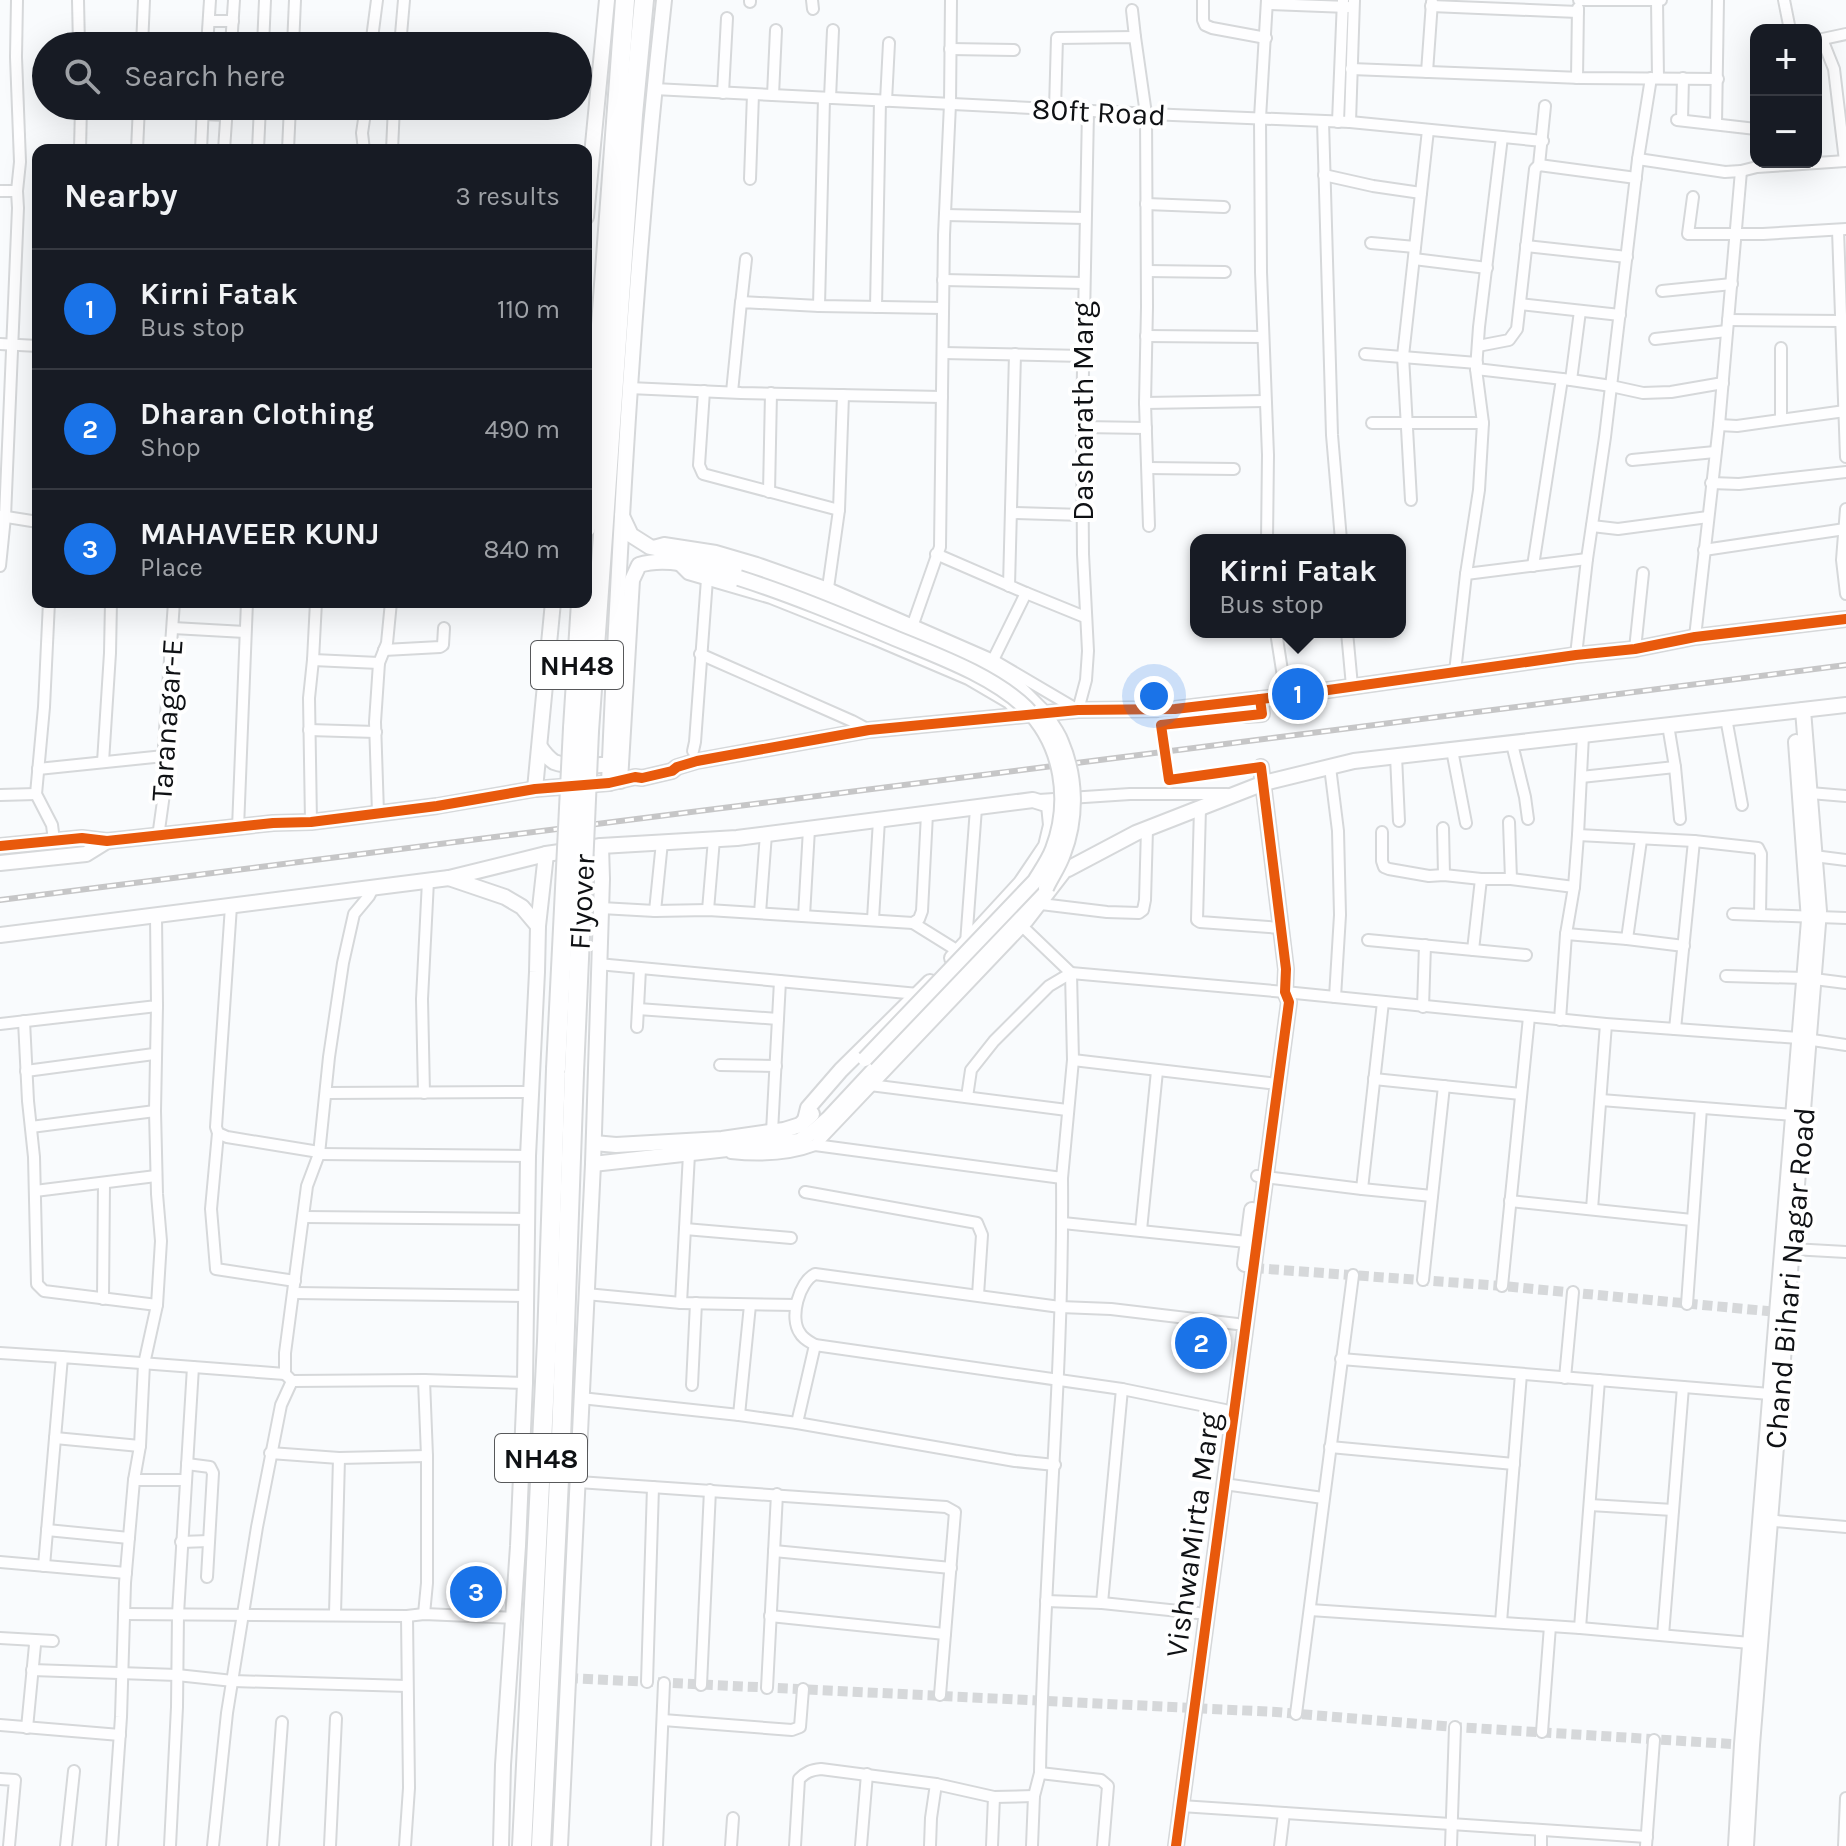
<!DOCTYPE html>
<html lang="en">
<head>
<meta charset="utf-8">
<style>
	:root { --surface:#171b24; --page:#20242c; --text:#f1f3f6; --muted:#9ea1a6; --line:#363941; --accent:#1a73e8 }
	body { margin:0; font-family:Karla,sans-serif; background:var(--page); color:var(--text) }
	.controls { position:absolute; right:24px; top:24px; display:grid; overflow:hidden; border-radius:16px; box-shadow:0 8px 32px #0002 }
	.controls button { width:72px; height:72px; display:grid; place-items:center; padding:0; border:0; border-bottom:2px solid var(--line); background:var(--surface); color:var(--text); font:40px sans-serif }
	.you { position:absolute; left:1154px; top:696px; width:28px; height:28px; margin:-20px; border:6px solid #fff; border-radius:50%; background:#1a73e8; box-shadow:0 0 0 12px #1a73e833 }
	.badge { display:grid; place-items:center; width:52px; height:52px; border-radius:50%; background:var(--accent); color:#fff; font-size:26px; font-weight:700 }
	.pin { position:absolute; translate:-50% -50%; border:4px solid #fff; box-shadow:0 2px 8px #0006 }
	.popup { position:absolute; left:1190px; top:534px; width:216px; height:104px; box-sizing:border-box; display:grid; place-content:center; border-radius:16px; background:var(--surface); filter:drop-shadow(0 2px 6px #0005); font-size:26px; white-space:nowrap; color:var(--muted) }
	.popup b { font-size:30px; color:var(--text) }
	.popup::after { content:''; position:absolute; left:50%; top:100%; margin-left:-16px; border:16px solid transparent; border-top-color:var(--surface) }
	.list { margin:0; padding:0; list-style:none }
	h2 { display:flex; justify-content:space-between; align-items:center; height:104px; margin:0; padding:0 32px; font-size:34px }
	h2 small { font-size:26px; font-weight:400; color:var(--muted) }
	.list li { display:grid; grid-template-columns:52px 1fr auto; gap:24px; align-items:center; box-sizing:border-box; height:120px; padding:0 32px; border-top:2px solid var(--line) }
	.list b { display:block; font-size:30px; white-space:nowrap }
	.list p { margin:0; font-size:26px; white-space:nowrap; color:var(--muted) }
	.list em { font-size:26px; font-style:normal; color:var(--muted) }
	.icon { flex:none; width:44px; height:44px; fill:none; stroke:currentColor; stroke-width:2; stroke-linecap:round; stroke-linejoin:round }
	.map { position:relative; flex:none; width:1846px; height:1846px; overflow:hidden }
	.search { position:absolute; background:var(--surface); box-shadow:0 8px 32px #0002; left:32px; top:32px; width:560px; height:88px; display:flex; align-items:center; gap:20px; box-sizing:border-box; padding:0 28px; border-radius:44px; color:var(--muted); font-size:30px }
	.panel { position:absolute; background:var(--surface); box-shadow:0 8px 32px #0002; left:32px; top:144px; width:560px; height:464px; border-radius:16px }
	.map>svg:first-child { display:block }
</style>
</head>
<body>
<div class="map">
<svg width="1846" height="1846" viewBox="0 0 1846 1846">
	<rect width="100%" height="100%" fill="#f9fbfd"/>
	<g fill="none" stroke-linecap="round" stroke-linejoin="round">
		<g stroke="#d6d8da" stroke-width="10" stroke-dasharray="10 5" stroke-linecap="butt">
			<path d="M1254,1268L1502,1286L1777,1312"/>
			<path d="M568,1678L1276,1712L1455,1727L1748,1745"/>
		</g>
		<path stroke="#d6d8da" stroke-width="14" stroke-dasharray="14 7" stroke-linecap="butt" d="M1246,715L1161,725L1169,780L1261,767"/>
		<g stroke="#d6d8da" stroke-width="14">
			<g id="street">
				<path d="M78,0L79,46"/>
				<path d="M750,0V2"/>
				<path d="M812,0L813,9"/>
				<path d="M1203,0V20L1205,25L1212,28L1266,38"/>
				<path d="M1579,0H1661"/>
				<path d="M1657,0L1658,78"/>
				<path d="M1784,0L1790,30"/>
				<path d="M1267,4L1348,7"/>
				<path d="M1431,6L1578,12"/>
				<path d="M1132,10L1135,37"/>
				<path d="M209,21H233"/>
				<path d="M1822,39L1834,69L1845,161"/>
				<path d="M1818,40L1846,34"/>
				<path d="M142,46L144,0"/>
				<path d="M207,46L210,0"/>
				<path d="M231,46L234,0"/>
				<path d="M263,46L265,0"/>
				<path d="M293,46L295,0"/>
				<path d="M371,46L377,0"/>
				<path d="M400,46L404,0"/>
				<path d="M950,49L1014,50"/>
				<path d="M1351,69L1581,78L1718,79"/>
				<path d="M1427,72L1432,2"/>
				<path d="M1577,78L1578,8"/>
				<path d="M654,89L1173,115L1350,122L1543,141"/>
				<path d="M723,93L727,18"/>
				<path d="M773,95L776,30"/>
				<path d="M830,98L833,30"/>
				<path d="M886,101L889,43"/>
				<path d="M1055,109L1057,38L1135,37L1146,114L1147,307L1145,403L1149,526"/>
				<path d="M203,114L226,115"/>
				<path d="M1677,120L1756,129"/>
				<path d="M1682,120L1683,78"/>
				<path d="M1323,121L1332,435L1341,540"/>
				<path d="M1338,122L1343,0"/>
				<path d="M1350,122L1354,0"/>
				<path d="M1716,124L1718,0"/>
				<path d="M80,150L81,106"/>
				<path d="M137,150L139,106"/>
				<path d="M201,150L203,106"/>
				<path d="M224,150L227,106"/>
				<path d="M258,150L260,106"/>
				<path d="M288,150L290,106"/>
				<path d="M364,150L362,133L366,106"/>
				<path d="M392,150L394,106"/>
				<path d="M1638,159L1725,172L1741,171L1757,167L1787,165L1846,161"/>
				<path d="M1539,165L1636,178"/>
				<path d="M1324,175L1373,186L1421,193"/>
				<path d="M750,179L753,94"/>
				<path d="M0,191H17L18,208L5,517L0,566"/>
				<path d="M17,191L20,162L16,57L17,0"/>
				<path d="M1693,197L1688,234H1763L1846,229"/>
				<path d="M1146,204L1224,207"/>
				<path d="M945,215L1085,218"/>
				<path d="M1838,230L1846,457"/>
				<path d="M1371,243L1415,247"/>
				<path d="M1526,246L1627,257"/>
				<path d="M1414,259L1487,268"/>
				<path d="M1147,271L1225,272"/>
				<path d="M943,280L1084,283"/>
				<path d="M1662,291L1732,284"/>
				<path d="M741,304L746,259"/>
				<path d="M1520,304L1620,315"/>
				<path d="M819,306L824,98"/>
				<path d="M876,307L880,101"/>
				<path d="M1728,320L1842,321"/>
				<path d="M1146,336L1263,337"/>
				<path d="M1655,339L1727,331"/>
				<path d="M0,344L38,346"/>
				<path d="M1478,346L1509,340L1517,329L1535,169L1539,165L1545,106"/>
				<path d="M1781,348V418"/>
				<path d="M943,353L1083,356"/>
				<path d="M1365,354L1477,363"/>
				<path d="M1476,369L1571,380L1611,386L1643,393L1671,392L1723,383"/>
				<path d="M1571,380L1580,311"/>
				<path d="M629,388L741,393L942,397"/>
				<path d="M704,391L699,465L703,474L839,510"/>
				<path d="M732,392L741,302L819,306L943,308"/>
				<path d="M1145,403L1265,401"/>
				<path d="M1372,423H1483"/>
				<path d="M1719,425L1737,426L1845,411"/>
				<path d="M1082,427L1146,428"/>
				<path d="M1632,460L1715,452"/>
				<path d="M1148,468L1234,469"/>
				<path d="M1711,483L1739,484L1846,472"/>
				<path d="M769,492L771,393"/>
				<path d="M1411,500L1403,356L1428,130"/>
				<path d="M1846,509L1842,560L1846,594"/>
				<path d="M1012,513L1083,515"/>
				<path d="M0,516L38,522"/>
				<path d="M1592,526L1618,529L1708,517"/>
				<path d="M1267,540L1268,455L1261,272L1260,118L1267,0"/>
				<path d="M653,546L664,543L716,551L757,563L828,588L993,660L1078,710L1086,680L1088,651L1083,554L1082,422L1088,111"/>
				<path d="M1704,550L1845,529"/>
				<path d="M936,554L1026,593L1085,617"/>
				<path d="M678,564L688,574L771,598L874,639L968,679L1009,703L1020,715"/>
				<path d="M1533,566L1562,379"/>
				<path d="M1466,574L1587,559"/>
				<path d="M1009,586L1015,354"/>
				<path d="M828,588L839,510L843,395"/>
				<path d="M49,602L44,707L36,794L52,825L54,840"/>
				<path d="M913,624L940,547L944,235L950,104L951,0"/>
				<path d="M173,628L245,632"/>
				<path d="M1276,632L1286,696"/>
				<path d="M1347,632L1352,686"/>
				<path d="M1695,637L1719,425L1741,171"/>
				<path d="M1635,649L1643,573"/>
				<path d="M384,650L440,647L443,645L444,628"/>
				<path d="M700,654L852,721L869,730"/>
				<path d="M1576,655L1587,559L1605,437L1638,159L1651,78"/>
				<path d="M313,660L379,663"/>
				<path d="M993,660L1026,593"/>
				<path d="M1455,672L1466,574L1479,490L1483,423L1476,369L1479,327L1502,137"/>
				<path d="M1726,718L1742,805"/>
				<path d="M1668,725L1675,767L1680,819"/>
				<path d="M309,730L376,732"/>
				<path d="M1512,744L1525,797L1528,819"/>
				<path d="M1452,750L1466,823"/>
				<path d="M693,751L695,742L707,579"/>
				<path d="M1396,756L1399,821"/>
				<path d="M103,762L110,653L111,602"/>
				<path d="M1330,767L1338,831L1340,915L1335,997"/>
				<path d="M38,769L164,756"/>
				<path d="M1581,777L1675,767"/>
				<path d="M1810,793L1846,796"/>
				<path d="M0,795L36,794"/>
				<path d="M1039,800L1130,794H1227"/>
				<path d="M1200,808L1197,920L1200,922L1281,928"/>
				<path d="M378,813L375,722L379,663L387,643L391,602"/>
				<path d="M311,822L309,698L313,660L316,602"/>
				<path d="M1509,822L1511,879"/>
				<path d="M238,828L247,602"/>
				<path d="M1443,828L1444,875"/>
				<path d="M1382,832V861L1384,867L1389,869L1429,876L1444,875L1481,879H1511L1574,887"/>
				<path d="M1578,835L1694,841L1758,848L1761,854L1760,915"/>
				<path d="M158,837L164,794V745L174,602"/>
				<path d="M1814,856L1846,860"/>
				<path d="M1041,904L1107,912L1139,913L1143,910L1145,900L1147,829"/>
				<path d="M231,906L216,1127L218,1133L227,1137L319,1152"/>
				<path d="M601,908L655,911L708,910L913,923L919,919L922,911L927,814"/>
				<path d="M708,910L714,839"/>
				<path d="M655,911L662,842"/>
				<path d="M760,913L766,834"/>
				<path d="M1733,914L1846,918"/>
				<path d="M804,916L809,829"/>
				<path d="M873,919L879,820"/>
				<path d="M913,923L958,951"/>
				<path d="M1566,934L1627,939L1641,840"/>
				<path d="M1627,939L1684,946"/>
				<path d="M1368,940L1526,955"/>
				<path d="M966,943L976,808"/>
				<path d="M1473,950L1481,879"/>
				<path d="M598,964L918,994"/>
				<path d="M1726,976L1804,978"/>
				<path d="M1814,979L1846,983"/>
				<path d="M1423,1007L1425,945"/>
				<path d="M638,1009L778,1019"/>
				<path d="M1560,1020L1566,934L1574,887L1578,835L1583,735"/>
				<path d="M24,1021L28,1101L34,1157L37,1284L44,1291L157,1305"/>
				<path d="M0,1024L157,1006L156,916"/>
				<path d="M637,1027L640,969"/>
				<path d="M1675,1029L1694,841"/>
				<path d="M1073,1060L1269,1083"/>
				<path d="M720,1065L776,1066"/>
				<path d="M26,1071L154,1054"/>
				<path d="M1374,1079L1521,1094"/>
				<path d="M870,1085L1067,1110"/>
				<path d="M327,1093L532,1092"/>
				<path d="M424,1093L422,999L428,881"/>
				<path d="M967,1097L971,1070L994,1041L1049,986L1071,973L1022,926"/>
				<path d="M1601,1100L1793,1115"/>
				<path d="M31,1127L155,1111"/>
				<path d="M772,1132L780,981"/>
				<path d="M218,1133L211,1209L216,1269L295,1281"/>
				<path d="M815,1145L1062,1178L1073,1060L1071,973L1285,992L1606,1024L1799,1038L1846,1045"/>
				<path d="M731,1153C759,1156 789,1155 815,1145L1028,921L1068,869"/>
				<path d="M319,1154L528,1156"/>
				<path d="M1257,1176L1362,1189L1432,1196"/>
				<path d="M1362,1189L1383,1002"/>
				<path d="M35,1191L156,1176"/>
				<path d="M805,1192L977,1223L982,1235L978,1295"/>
				<path d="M1510,1201L1692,1220"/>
				<path d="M1592,1209L1606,1024"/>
				<path d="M304,1217L529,1219"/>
				<path d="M1063,1223L1247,1242"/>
				<path d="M685,1229L791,1238"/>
				<path d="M1141,1230L1157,1071"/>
				<path d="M1792,1249L1846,1252"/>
				<path d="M1423,1280L1444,1086"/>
				<path d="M1502,1286L1529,1017"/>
				<path d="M294,1293L527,1296"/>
				<path d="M586,1294L681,1303L796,1305"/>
				<path d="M103,1299L104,1183"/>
				<path d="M681,1303L689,1154"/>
				<path d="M1687,1304L1701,1108"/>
				<path d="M815,1345C810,1342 803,1339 800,1333C789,1318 799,1282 815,1274L1060,1307L1111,1309L1237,1324"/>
				<path d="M0,1353L62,1357"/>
				<path d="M1341,1359L1770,1394"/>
				<path d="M1565,1378L1573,1292"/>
				<path d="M424,1380L427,1456V1583L424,1614"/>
				<path d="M292,1381L424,1380L525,1383"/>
				<path d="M692,1385L696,1303"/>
				<path d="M581,1398L739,1415L797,1423L1015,1461L1055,1465"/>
				<path d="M739,1415L750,1305"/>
				<path d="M797,1423L815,1345L1122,1389L1225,1410"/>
				<path d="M55,1438L140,1446"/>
				<path d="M1330,1447L1514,1464"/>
				<path d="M270,1453L339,1458L427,1456"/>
				<path d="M187,1464L210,1467L213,1473L207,1577"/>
				<path d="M134,1480H186"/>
				<path d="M578,1482L946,1507L955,1512L940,1695"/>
				<path d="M1224,1484L1323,1498"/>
				<path d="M1590,1505L1673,1510"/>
				<path d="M1764,1520L1846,1527"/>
				<path d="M47,1530L129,1538"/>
				<path d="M181,1542L209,1541"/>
				<path d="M774,1551L951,1568"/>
				<path d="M0,1562L126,1573"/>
				<path d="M44,1566L62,1357L285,1374"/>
				<path d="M1046,1601L1102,1603L1198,1613"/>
				<path d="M1102,1603L1122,1389"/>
				<path d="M1310,1610L1580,1628L1750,1643"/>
				<path d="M124,1614L407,1616L424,1614L513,1618"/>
				<path d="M335,1614L339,1458"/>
				<path d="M770,1616L945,1634"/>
				<path d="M1501,1622L1521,1374"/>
				<path d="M1580,1628L1599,1380"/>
				<path d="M1663,1635L1683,1387"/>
				<path d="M0,1638L53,1641"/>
				<path d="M32,1670L177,1675L233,1681L407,1686"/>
				<path d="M647,1682L653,1487"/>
				<path d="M701,1685L710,1490"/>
				<path d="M767,1688L777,1494"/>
				<path d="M1296,1714L1353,1275"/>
				<path d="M663,1720L792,1730L800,1727L803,1689"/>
				<path d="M0,1725L120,1735"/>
				<path d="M27,1728L35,1645L33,1640"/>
				<path d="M1542,1732L1550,1626"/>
				<path d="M1040,1773L1101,1780L1108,1786L1103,1846"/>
				<path d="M0,1779L15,1780L9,1846"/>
				<path d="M1181,1806L1647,1837"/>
				<path d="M66,1846L74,1771"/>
				<path d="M112,1846L121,1717L125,1583L134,1480L140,1446L144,1364L157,1305L161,1241L157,1194L155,1111L157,1006"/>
				<path d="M170,1846L177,1707L178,1614L193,1367"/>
				<path d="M213,1846L227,1713L257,1527L281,1405L292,1381L285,1374V1353L307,1186L319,1154L329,1057L343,963L354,914L369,896L373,888"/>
				<path d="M273,1846L282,1722"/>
				<path d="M330,1846L336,1718"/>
				<path d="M405,1846L409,1788L407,1616"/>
				<path d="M657,1846L664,1683"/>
				<path d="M731,1846L733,1818"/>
				<path d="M795,1846L799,1779C806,1772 811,1770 821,1769L936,1784L994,1797L1034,1796"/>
				<path d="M861,1846L867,1774"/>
				<path d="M930,1846L931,1818L936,1784"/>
				<path d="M992,1846L994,1797"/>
				<path d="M1032,1846L1034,1796L1040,1773C1043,1574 1064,1377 1062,1178"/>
				<path d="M1280,1846L1284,1813"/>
				<path d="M1451,1846L1455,1727"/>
				<path d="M1541,1846V1831"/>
				<path d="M1646,1846L1654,1740"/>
				<path d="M1844,1846L1846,1798"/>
			</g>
		</g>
		<g stroke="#d6d8da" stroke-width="18">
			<g id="secondary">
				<path d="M586,217L607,0"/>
				<path d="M622,516L631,535L650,547L739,565L768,574L901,627L982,666L1019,688L1041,710"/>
				<path d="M1246,715L1262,714L1260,699"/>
				<path d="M540,747C544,753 548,758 554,762C568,768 600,765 617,764"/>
				<path d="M620,781L632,580L639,565C670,555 709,570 739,578"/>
				<path d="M609,783C620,521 635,260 664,0"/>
				<path d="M535,789L553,602"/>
				<path d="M0,846L82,838L107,841L273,823L311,822L437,806L535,789L609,783L635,777L642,778L672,771L677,767L697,761L869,730L1078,710L1175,709L1286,696L1576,655L1635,649L1695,637L1846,619"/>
				<path d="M0,863L86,854L107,841"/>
				<path d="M1047,871L1068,869L1136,833L1264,783L1354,761L1846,705"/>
				<path d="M449,878L505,897L522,907L538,926"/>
				<path d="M0,935L449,878L546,854L601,846L737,838L1033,800L1049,805L1051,825L1046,846L1021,883L952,958"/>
				<path d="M805,1120L808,1108L841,1070L930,982"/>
				<path d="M594,1143L616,1145L722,1139L784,1130L800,1125L812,1114"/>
				<path d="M593,1164L799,1141L814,1131L829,1118L996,939L1046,888"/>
				<path d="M1245,1264L1252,1210"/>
				<path d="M501,1846L503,1765L518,1546L525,1383L528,1156L537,972L538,926L546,854"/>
				<path d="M560,1846L593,1164L602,879L601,846"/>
				<path d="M1176,1846L1289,1002L1285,992L1286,969L1261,767"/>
				<path d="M1736,1846L1742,1744L1809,920L1796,742"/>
				<path d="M1746,1846L1752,1745L1819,911L1803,710"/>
			</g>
		</g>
		<g stroke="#d6d8da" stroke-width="22">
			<g id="highway">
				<path d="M586,528L625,0"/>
				<path d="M573,728L581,602"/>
				<path d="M589,731L633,115L644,0"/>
				<path d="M522,1846L547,1341L556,1069"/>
				<path d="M541,1846L561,1439L574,1073"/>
			</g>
		</g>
		<use href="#street" stroke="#fefeff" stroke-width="10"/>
		<use href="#secondary" stroke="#fefeff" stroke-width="14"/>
		<use href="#highway" stroke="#fefeff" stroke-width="18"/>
		<g stroke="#c6c6c7" stroke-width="6">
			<path id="rail" d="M0,900L1846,665"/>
		</g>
		<use href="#rail" stroke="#fff" stroke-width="3" stroke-dasharray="9" stroke-linecap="butt"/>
		<g stroke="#d6d8da" stroke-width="18" stroke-linecap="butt">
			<g id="secondary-bridge">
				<path d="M739,578C792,595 842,616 892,637C935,655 992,675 1026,708C1063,745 1071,801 1053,849C1049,860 1041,871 1035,881L865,1059"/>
				<path d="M1041,710C1048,720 1057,731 1061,742C1076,777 1077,818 1063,854C1059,866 1051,877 1046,888"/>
			</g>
		</g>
		<g stroke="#d6d8da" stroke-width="22" stroke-linecap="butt">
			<g id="highway-bridge">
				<path d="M556,1069L573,728"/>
				<path d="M574,1073L589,731"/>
			</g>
		</g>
		<use href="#secondary-bridge" stroke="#fefeff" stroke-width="14"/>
		<use href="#highway-bridge" stroke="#fefeff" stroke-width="18"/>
		<g stroke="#fff" stroke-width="15">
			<g id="cycleway">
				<path d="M0,846L82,838L107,841L273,823L311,822L437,806L535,789L609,783L635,777L642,778L672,771L677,767L697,761L869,730L1078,710L1175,709L1286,696L1576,655L1635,649L1695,637L1846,619"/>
				<path d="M1176,1846L1289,1002L1285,992L1286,969L1261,767L1169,780L1161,725L1262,714L1260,699"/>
			</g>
		</g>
		<use href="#cycleway" stroke="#e8590c" stroke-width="10"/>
	</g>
	<g text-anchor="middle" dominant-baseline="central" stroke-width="8" stroke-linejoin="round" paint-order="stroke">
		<g fill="#fff" stroke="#57585a" stroke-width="2">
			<rect x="531" y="641" width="92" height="48" rx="6"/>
			<rect x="495" y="1434" width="92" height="48" rx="6"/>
		</g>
		<g font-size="28" font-weight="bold" fill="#0f1114">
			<text x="577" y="665">NH48</text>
			<text x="541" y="1458">NH48</text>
		</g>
		<g font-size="30" fill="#0f1114" stroke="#fff">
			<text transform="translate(1099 112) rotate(3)">80ft Road</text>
			<text transform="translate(1083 411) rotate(-90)">Dasharath Marg</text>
			<text transform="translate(167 720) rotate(-86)">Taranagar-E</text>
			<text transform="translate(582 902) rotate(-87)">Flyover</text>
			<text transform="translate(1790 1278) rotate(-85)">Chand Bihari Nagar Road</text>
			<text transform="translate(1193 1535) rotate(-82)">VishwaMirta Marg</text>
		</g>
	</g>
</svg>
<div class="controls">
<button>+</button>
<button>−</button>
</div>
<div class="you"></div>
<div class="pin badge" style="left:1298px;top:694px">1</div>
<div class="popup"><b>Kirni Fatak</b>Bus stop</div>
<div class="pin badge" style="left:1201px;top:1343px">2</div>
<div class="pin badge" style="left:476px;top:1592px">3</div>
<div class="search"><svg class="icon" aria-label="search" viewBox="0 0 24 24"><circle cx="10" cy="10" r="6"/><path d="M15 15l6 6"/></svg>Search here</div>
<section class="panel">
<h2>Nearby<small>3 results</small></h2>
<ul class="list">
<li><span class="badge">1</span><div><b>Kirni Fatak</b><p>Bus stop</p></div><em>110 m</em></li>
<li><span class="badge">2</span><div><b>Dharan Clothing</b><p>Shop</p></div><em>490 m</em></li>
<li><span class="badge">3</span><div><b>MAHAVEER KUNJ</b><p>Place</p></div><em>840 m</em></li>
</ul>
</section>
</div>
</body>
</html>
